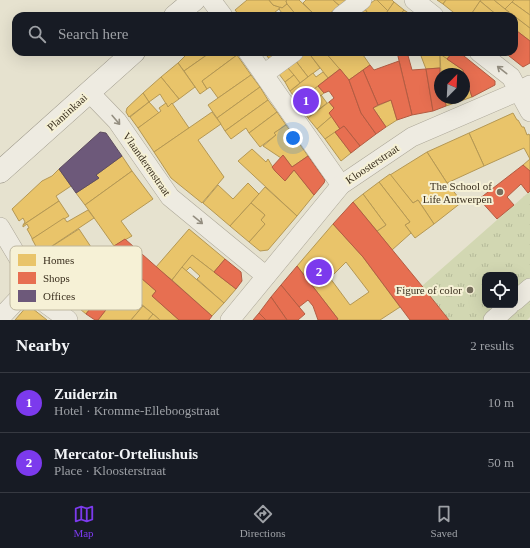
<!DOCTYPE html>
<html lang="en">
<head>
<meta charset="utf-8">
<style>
	:root { --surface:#171b24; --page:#242831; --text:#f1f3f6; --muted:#9ea1a6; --line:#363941; --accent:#7c3aed }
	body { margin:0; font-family:Georgia,serif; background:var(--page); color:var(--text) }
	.controls { position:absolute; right:12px; bottom:12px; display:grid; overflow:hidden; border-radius:8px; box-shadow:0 4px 16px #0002 }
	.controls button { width:36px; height:36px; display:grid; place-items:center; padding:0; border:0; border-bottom:1px solid var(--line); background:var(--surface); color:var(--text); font:20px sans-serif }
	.compass { position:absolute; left:434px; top:68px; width:36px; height:36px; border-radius:50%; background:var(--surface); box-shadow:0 4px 16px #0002; rotate:24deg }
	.you { position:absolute; left:293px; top:138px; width:14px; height:14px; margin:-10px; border:3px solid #fff; border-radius:50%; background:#1a73e8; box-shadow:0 0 0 6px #1a73e833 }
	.badge { display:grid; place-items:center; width:26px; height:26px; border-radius:50%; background:var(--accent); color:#fff; font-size:13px; font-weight:700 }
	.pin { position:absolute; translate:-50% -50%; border:2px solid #fff; box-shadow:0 1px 4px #0006 }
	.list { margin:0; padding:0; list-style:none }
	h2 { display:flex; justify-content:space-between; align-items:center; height:52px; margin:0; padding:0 16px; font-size:17px }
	h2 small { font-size:13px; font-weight:400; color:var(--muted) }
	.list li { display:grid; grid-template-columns:26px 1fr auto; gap:12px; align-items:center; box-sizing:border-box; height:60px; padding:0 16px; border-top:1px solid var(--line) }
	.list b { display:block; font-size:15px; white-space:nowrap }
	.list p { margin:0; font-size:13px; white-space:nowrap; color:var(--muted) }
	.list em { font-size:13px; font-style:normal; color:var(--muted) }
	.icon { flex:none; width:22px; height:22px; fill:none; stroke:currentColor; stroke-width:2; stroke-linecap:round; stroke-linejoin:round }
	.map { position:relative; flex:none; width:530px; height:320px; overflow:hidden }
	.search { position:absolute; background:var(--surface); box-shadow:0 4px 16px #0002; left:12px; right:12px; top:12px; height:44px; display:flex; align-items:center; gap:10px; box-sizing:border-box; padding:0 14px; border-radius:12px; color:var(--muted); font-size:15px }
	.sheet { height:172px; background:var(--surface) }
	nav { display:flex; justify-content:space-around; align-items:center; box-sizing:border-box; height:56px; border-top:1px solid var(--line); background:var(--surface); font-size:11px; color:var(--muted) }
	nav a { display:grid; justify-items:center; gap:2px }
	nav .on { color:var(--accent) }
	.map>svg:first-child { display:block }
</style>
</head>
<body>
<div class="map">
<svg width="530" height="320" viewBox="0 0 530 320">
	<defs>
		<pattern id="grass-tufts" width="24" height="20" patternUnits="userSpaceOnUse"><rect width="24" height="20" fill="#d2d7b2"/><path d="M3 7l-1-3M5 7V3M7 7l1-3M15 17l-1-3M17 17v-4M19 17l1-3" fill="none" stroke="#b5b999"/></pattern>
	</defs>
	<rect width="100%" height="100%" fill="#e6e2cf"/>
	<path fill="url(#grass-tufts)" fill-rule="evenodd" d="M530,191V317L527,320H449L422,286ZM485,275H515V305H485Z"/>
	<g fill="#e9c46a" stroke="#b59854" fill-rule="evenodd">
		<path d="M247,0H269L273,5L280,7L279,9L270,16H240L235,10Z"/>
		<path d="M269,0H287L286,1L287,4L282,8L273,5Z"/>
		<path d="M287,0H299L316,16H297L287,4L286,1Z"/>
		<path d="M306,0H333L340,6L326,16H316L303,3Z"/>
		<path d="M333,0H348L340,6Z"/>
		<path d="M375,0H377L388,11L384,16H370L364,8Z"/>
		<path d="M377,0H392L394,2L388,11Z"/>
		<path d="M437,0H446L443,4Z"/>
		<path d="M446,0H481L470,16H458L443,4Z"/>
		<path d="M481,0H494L530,28V41L514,29V16H498L480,1Z"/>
		<path d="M494,0H514L505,9Z"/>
		<path d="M514,0H530V15L512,2Z"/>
		<path d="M480,1L498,16H470Z"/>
		<path d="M394,2L404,10L399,16H384Z"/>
		<path d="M512,2L530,15V28L505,9Z"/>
		<path d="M287,4L297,16H284L279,9L280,7L282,8Z"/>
		<path d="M364,8L370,16H353Z"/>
		<path d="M404,10L413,16H399Z"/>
		<path d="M189,52H211L184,71L178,63Z"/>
		<path d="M211,52H235L237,55L202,81L207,89L200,94L184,71Z"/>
		<path d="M264,52H280L270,60Z"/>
		<path d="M306,52H308L320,68L308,77L295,60Z"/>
		<path d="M308,52H325L340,69L328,78Z"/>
		<path d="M325,52H361L370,65L349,80Z"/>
		<path d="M419,52H428L421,56Z"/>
		<path d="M428,52H436L440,54V68L426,69L421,56Z"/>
		<path d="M436,52H453L447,59Z"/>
		<path d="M440,54L463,70L472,97L446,106L445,98H464V74H441Z"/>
		<path d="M237,55L251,75L218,98L210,87L207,89L202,81Z"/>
		<path d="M295,60L308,77L300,83L287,67Z"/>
		<path d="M178,63L195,87L179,99L161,77Z"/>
		<path d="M287,67L294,75L285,82L279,74Z"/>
		<path d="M323,72L328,78L298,102L290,91L313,73L316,77Z"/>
		<path d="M251,75L260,87L217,118L208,105Z"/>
		<path d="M294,75L300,83L290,91L285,82Z"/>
		<path d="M161,77L179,99L168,107L160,94L149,102L143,93Z"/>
		<path d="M318,86L324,93L303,110L298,102Z"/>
		<path d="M260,87L268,100L225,131L217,118Z"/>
		<path d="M143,93L149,102L129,117L126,112L127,108Z"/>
		<path d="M321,95L327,103L308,118L303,110Z"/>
		<path d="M268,100L277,112L249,133L246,128L231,139L225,131Z"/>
		<path d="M391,100L397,120L386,127L373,108Z"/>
		<path d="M149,102L159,113L138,128L130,117Z"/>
		<path d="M329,102L334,108L329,113L332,116L317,129L308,118Z"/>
		<path d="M166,103L168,107L172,103L189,128L154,152L138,128L161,111L159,108Z"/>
		<path d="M212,112L221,124L198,140L224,177L202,203L171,178L154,152Z"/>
		<path d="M277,112L286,125L274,133L276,135L260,147L249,133Z"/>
		<path d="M513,113L517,120H518L522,127H524L527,135L529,134L530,136V159L524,148L484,166L469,133Z"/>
		<path d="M332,116L340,129L325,139L317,129Z"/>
		<path d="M286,125L308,156L292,167L283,155L281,158L263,146L276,135L274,133Z"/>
		<path d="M335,132L351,153L341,161L325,139Z"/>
		<path d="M469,133L484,166L447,183L427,152Z"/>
		<path d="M252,149L266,162L268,159L275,171L285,181L294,170L314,195L297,216L238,161Z"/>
		<path d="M427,152L447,183L462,202L434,224L418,200L413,203L390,175Z"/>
		<path d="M122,156L132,171L85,205L76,193L99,178L96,175Z"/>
		<path d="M530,159V171L529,172L523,165Z"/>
		<path d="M59,169L71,186L56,196L59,201L23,225L25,222L23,218L19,221L12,209L42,181L52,176Z"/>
		<path d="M132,171L153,199L121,221L132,236L114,246L85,205Z"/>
		<path d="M390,174L413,203L418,200L434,224L415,238L405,225L410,222L379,182Z"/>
		<path d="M379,182L410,222L405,225L411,233L392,250L377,231L386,225L363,194Z"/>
		<path d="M248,183L259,194L230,226L203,203L218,185L233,199Z"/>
		<path d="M265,187L297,216L268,250L260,251L249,242L265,224L261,220L265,215L251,203Z"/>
		<path d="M363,194L386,225L377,231L353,202Z"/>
		<path d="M59,201L69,216L32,239V238L27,229L29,228L27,224L23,227V225Z"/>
		<path d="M251,203L265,215L261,220L265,224L249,242L230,226Z"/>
		<path d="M88,210L94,218L40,254L32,239L64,218L67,222Z"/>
		<path d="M333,224L363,257L400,307L380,320H337L338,319L297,266ZM346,262L369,292L350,305L330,278Z"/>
		<path d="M79,229L93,250L54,276L40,254Z"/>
		<path d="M189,229L225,259L214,272L192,255L172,280L156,267Z"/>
		<path d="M110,251L156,291L152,296L179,320H160L97,266Z"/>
		<path d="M192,255L236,289L224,303L197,279L200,276L190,267L186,271L182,267Z"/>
		<path d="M97,266L118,284L106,299L101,295L86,314L69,300Z"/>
		<path d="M182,267L224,303L212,316L172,280Z"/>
		<path d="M123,288L143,306L131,320H98Z"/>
		<path d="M28,305L47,320H15Z"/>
		<path d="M143,306L153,314L148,320H131Z"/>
		<path d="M153,314L160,320H148Z"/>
	</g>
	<g fill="#e76f51" stroke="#b35c42">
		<path d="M517,31L530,41V63L523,67L504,52H514V35Z"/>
		<path d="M397,52H407L412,70L426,69L433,111L412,115Z"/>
		<path d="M453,52H459L495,81V85L472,97L463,70L447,59Z"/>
		<path d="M399,61L412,115L397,120L391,100L378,105L363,70L370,65L374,70Z"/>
		<path d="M440,68V98H445L446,106L433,111L426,69Z"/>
		<path d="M340,69L349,80L361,113L376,134L360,146L344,126L340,129L329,113L334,108L329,102L334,98L329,91L324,93L318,86Z"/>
		<path d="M363,70L378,105L373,108L386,127L376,134L361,113L349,80Z"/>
		<path d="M344,126L360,146L351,153L335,132Z"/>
		<path d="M283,155L292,167L308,156L325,180L324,183L314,195L294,170L285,181L275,171L272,167Z"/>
		<path d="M523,165L530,171V191L528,193L521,184L507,197L514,205L497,219L479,199Z"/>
		<path d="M353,202L422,286L449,320H410L363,257L333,224Z"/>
		<path d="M125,239L212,316L209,320H179L152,296L156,291L110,251L114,246Z"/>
		<path d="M225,259L241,272L242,281L236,289L214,272Z"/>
		<path d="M297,266L338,319L337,320H318L313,306L308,300L299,307L281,285Z"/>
		<path d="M118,284L123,288L98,320H95L86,314L101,295L106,299Z"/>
		<path d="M281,285L305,314L298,320H287L271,297Z"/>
		<path d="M271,297L287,320H266L259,313Z"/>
		<path d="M259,313L266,320H253Z"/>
	</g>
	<path fill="#6d597a" stroke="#5e4d5f" d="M100,132L106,133L122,156L96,175L99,178L76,193L59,169Z"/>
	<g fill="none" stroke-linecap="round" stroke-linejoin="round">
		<g stroke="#aca798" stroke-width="20">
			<g id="street">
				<path d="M211,0L223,16"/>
				<path d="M414,0L434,16"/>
				<path d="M341,16L362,0"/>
				<path d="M248,52L341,185"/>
				<path d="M479,52L511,77L530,112"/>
				<path d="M264,74L294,52"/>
				<path d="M89,92L117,121L170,197L266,276"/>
				<path d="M0,227L45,303L68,320"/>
				<path d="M515,301L530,288"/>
				<path d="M0,318L33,283"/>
				<path d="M230,320L341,185L412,137L519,91L530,85"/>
				<path d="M493,320L510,305"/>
			</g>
		</g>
		<g stroke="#9b9688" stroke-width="23">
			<g id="secondary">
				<path d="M175,16L194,0"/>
				<path d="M0,172L134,52"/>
			</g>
		</g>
		<use href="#street" stroke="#eeebe1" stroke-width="19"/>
		<use href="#secondary" stroke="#eeebe1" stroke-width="22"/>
	</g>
	<defs><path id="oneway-shaft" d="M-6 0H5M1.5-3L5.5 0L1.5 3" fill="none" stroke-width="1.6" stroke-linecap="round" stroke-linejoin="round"/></defs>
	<g stroke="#948e80">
		<use href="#oneway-shaft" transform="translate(502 70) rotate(-142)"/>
		<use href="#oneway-shaft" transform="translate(116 120) rotate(50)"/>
		<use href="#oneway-shaft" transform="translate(198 220) rotate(39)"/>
	</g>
	<g fill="#776e5d" stroke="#f6f1d6" stroke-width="1.5">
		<circle cx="500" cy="192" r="4"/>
		<circle cx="470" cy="290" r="4"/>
	</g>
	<g text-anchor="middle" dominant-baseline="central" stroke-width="4" stroke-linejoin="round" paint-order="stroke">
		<g font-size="11" fill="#3b301f" stroke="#f6f1d6">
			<text transform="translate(67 112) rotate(-42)">Plantinkaai</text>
			<text transform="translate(147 164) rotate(55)">Vlaanderenstraat</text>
			<text transform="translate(372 164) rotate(-34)">Kloosterstraat</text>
		</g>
		<g font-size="11" fill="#3b301f" stroke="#f6f1d6" text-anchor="end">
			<text x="492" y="186">The School of<tspan x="492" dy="13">Life Antwerpen</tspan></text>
			<text x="462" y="290">Figure of color</text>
		</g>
	</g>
	<rect x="10" y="246" width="132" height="64" rx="6" fill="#f6f1d6" stroke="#beb79f" stroke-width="1"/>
	<rect x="18" y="254" width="18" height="12" fill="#e9c46a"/>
	<rect x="18" y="272" width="18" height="12" fill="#e76f51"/>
	<rect x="18" y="290" width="18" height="12" fill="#6d597a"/>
	<g font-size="11" fill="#3b301f">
		<text x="43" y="264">Homes</text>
		<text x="43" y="282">Shops</text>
		<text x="43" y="300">Offices</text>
	</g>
</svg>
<div class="controls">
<button><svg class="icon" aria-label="locate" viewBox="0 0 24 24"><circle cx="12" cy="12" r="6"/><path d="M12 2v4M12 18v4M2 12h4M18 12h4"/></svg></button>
</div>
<svg class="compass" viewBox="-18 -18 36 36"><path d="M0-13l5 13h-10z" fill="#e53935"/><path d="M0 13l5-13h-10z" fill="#9ea1a6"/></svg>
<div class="you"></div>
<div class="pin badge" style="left:306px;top:101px">1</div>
<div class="pin badge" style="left:319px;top:272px">2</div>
<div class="search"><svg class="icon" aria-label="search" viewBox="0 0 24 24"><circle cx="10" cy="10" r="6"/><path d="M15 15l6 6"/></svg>Search here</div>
</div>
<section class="sheet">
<h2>Nearby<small>2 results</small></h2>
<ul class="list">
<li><span class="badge">1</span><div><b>Zuiderzin</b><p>Hotel · Kromme-Elleboogstraat</p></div><em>10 m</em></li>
<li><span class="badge">2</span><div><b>Mercator-Orteliushuis</b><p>Place · Kloosterstraat</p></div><em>50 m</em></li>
</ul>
</section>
<nav>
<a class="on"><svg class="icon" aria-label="map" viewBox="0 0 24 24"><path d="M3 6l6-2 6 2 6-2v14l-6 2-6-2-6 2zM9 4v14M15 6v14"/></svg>Map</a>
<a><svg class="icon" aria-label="directions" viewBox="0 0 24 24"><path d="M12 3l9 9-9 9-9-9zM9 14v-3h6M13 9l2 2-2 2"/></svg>Directions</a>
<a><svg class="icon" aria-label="saved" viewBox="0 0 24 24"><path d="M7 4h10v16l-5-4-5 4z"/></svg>Saved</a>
</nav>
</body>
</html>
